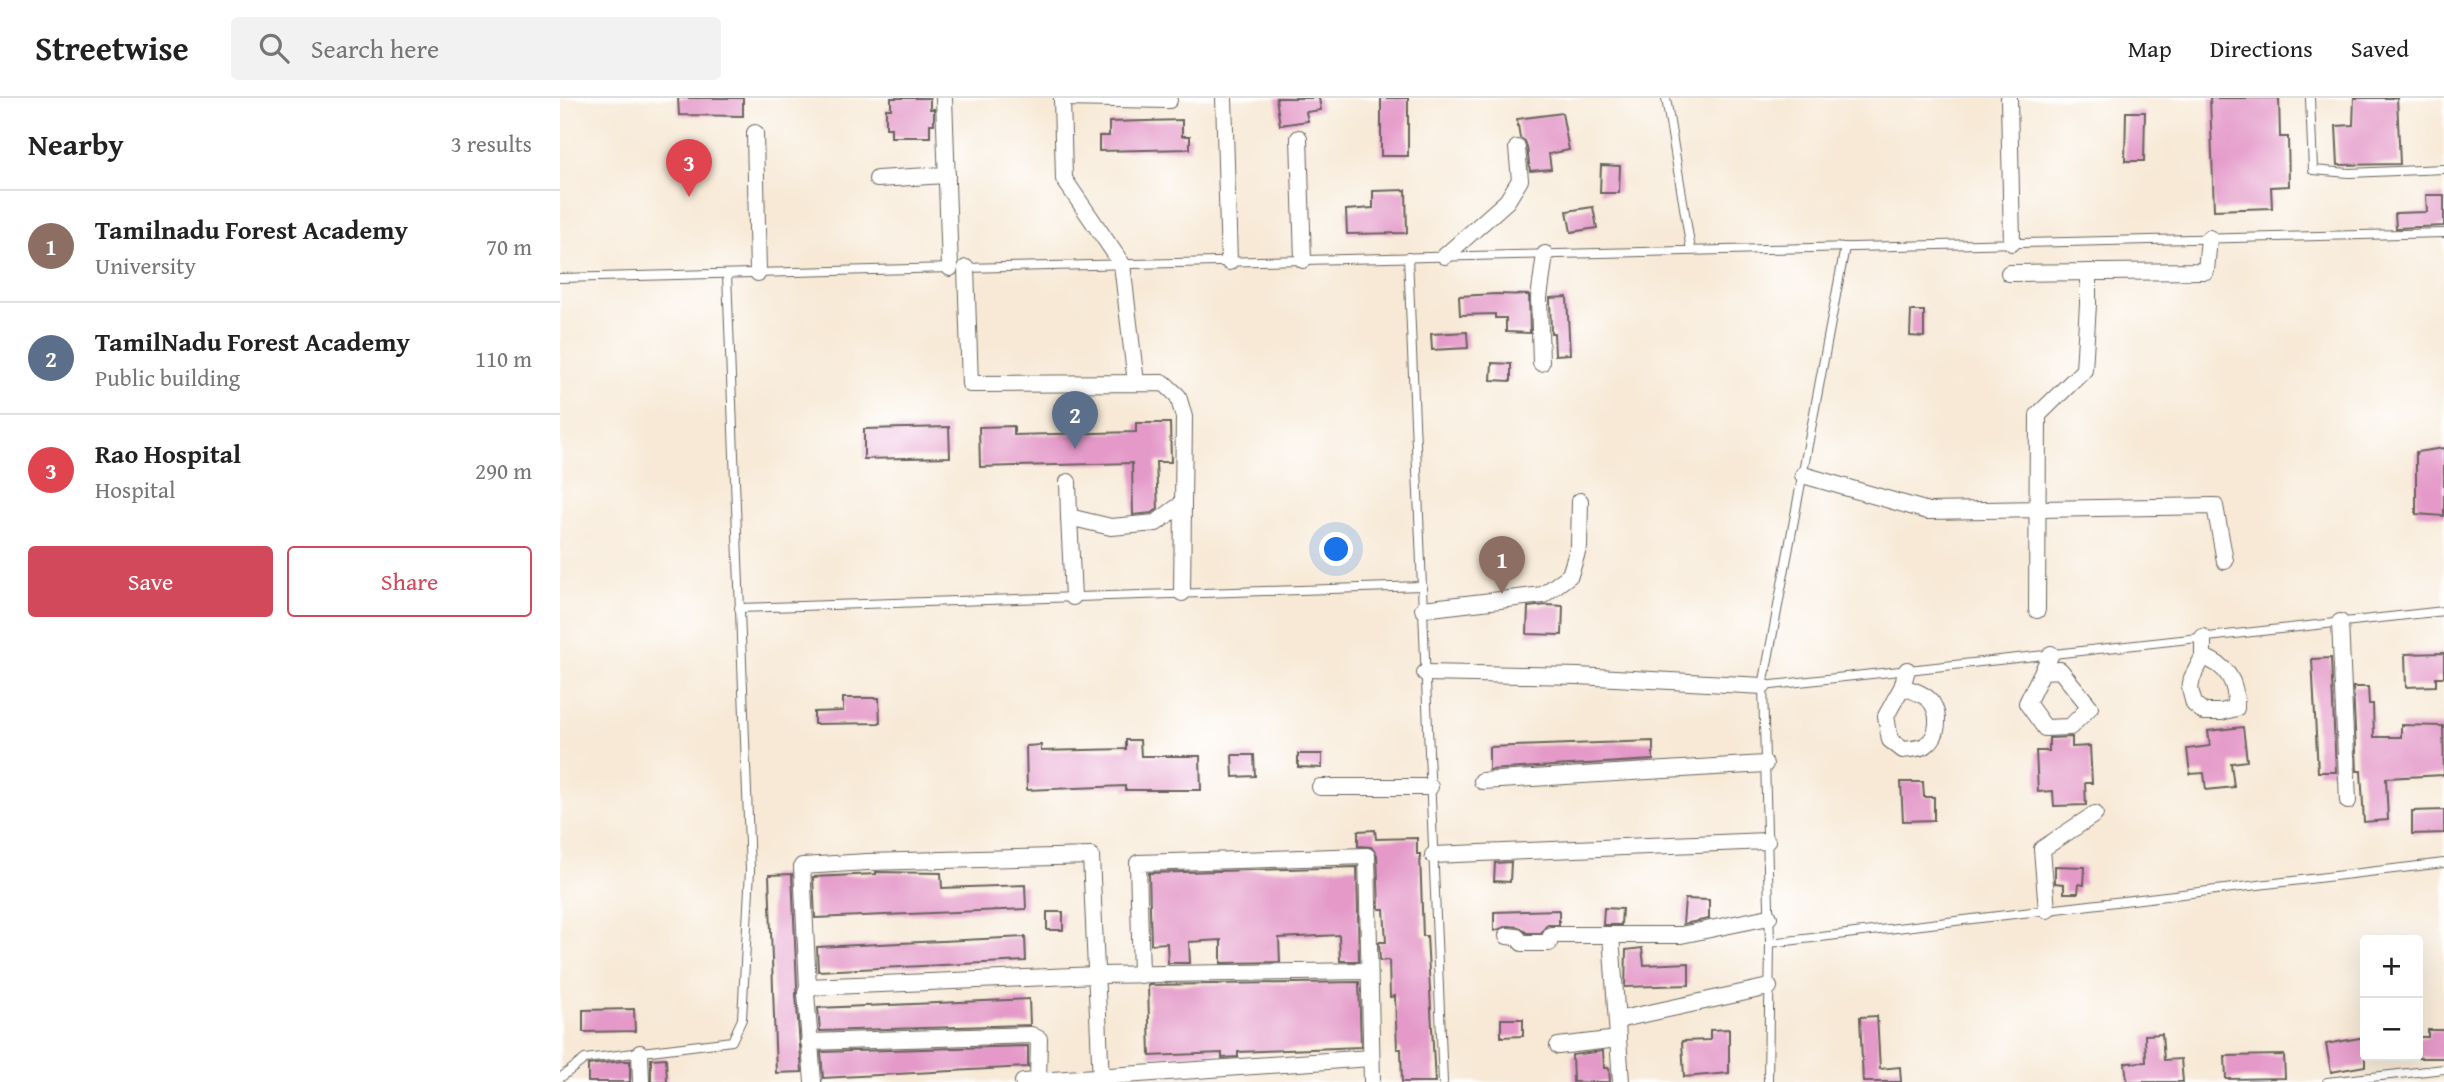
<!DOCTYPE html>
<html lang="en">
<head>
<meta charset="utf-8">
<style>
	:root { --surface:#fff; --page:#f2f2f2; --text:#222; --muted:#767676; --line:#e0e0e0; --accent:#d1495b }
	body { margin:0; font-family:"Gentium Book Plus",serif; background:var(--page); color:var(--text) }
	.controls { position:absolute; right:21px; bottom:21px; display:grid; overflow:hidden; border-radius:7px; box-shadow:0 7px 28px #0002 }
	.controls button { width:63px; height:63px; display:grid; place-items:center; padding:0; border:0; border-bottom:2px solid var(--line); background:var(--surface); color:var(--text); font:35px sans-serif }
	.you { position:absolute; left:777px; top:452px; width:24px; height:24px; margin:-18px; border:5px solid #fff; border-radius:50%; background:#1a73e8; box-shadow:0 0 0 10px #1a73e833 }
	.badge { display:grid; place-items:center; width:46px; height:46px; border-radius:50%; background:var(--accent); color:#fff; font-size:23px; font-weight:700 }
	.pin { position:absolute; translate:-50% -58px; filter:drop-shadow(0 2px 4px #0008) }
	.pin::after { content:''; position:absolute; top:37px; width:24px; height:21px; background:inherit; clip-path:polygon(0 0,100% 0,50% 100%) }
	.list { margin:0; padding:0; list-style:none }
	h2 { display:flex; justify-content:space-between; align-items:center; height:91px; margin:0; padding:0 28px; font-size:30px }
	h2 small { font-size:23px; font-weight:400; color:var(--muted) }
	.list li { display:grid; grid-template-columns:46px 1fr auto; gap:21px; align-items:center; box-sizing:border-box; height:112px; padding:0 28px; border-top:2px solid var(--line) }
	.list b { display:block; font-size:26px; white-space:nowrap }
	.list p { margin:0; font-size:23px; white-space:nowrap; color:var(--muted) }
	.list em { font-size:23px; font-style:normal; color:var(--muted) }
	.actions { display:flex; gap:14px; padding:21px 28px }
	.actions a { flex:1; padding:16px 0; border:2px solid var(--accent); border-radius:7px; text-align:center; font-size:24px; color:var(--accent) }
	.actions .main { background:var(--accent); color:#fff }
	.icon { flex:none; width:38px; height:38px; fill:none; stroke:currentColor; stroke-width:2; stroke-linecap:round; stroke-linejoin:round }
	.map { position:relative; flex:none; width:1884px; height:984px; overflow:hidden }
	header { display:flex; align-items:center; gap:42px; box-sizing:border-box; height:98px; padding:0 35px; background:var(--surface); border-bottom:2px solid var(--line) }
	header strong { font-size:33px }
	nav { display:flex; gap:38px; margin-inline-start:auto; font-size:24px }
	.search { width:490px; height:63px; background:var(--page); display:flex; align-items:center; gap:18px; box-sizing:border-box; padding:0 24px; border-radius:7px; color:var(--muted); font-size:26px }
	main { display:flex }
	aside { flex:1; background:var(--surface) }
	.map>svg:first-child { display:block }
</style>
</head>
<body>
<header>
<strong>Streetwise</strong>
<div class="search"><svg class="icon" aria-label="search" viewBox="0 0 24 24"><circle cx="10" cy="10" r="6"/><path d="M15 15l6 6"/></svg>Search here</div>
<nav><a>Map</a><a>Directions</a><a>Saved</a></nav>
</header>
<main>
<aside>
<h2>Nearby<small>3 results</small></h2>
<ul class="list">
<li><span class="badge" style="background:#8d6e63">1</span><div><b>Tamilnadu Forest Academy</b><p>University</p></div><em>70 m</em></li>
<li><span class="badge" style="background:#5c6f8a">2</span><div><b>TamilNadu Forest Academy</b><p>Public building</p></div><em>110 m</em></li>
<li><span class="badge" style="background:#e0444e">3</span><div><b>Rao Hospital</b><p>Hospital</p></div><em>290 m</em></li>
</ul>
<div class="actions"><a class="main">Save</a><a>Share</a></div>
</aside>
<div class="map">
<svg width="1884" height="984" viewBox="0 0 1884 984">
	<rect width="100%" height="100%" fill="#fff"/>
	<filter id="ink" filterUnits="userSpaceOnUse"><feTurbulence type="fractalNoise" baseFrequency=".0143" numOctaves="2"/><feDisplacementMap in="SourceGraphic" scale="14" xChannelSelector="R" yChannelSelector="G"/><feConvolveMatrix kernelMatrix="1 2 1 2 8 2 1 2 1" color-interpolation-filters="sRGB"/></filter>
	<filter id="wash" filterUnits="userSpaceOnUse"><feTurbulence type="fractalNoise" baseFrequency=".00686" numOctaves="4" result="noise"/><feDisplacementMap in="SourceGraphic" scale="28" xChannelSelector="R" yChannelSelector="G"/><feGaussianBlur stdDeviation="1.57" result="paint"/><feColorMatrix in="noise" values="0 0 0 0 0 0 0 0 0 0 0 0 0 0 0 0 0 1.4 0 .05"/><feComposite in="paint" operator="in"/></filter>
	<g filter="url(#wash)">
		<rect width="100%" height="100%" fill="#f7e9d6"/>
		<g id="blocks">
			<g fill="#e499c8">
				<path d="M118,0H183V18L119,17Z"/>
				<path d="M331,0H370V11H374V26H370V39H331V30H326V11H331Z"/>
				<path d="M716,0H759L761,12L746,14L748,23L720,27Z"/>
				<rect x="821" y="0" width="27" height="58"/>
				<path d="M1650,0H1719L1720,39H1728L1729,88L1711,89L1712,110L1654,112Z"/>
				<path d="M1794,0H1837L1840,66L1778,67L1776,28L1793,27Z"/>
				<path d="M1566,14H1585L1584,63H1565Z"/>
				<path d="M1002,15L1009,52L989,56L991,71L970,73L967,49L965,43L960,40L957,21Z"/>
				<path d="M622,22V38H630V51L539,53V38H549V24Z"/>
				<path d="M1041,67L1060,68L1059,95H1040Z"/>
				<path d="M846,92L847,135L787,136L786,112L813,110V93Z"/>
				<path d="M1866,97H1884V128L1836,130L1835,115L1867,114Z"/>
				<path d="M1033,109L1037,130L1011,134L1007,113Z"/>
				<path d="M936,196L969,197L970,235L946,234V220H935V216L900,217L899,198Z"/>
				<path d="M1007,199L1010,256L995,257L994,235H991L990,200Z"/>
				<path d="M1351,213H1364V239L1350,238Z"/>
				<path d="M907,234L908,250L872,252L871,236Z"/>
				<path d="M932,265L951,266V283L931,282Z"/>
				<path d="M576,325H610L611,364H596L598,411L592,415L573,417L572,365L420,369L419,329L454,328V337L576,334Z"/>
				<path d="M389,329L390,359L304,361V331Z"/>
				<path d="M1884,350V418L1856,416V354Z"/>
				<path d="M987,507L1003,508L1002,537L967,536L968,509Z"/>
				<path d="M1884,555V579H1876V588L1846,589L1845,556Z"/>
				<path d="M1771,560L1776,674H1758L1752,561Z"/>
				<path d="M1793,589H1808L1809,606H1813L1814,639H1841V627L1883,628L1884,677L1826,680L1828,722L1804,724L1801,673H1797Z"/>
				<path d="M283,600H319L320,625L254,626V614L283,613Z"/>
				<path d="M1683,629L1687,663L1671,665L1674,689L1646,692L1644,675L1630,676L1627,651L1650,648L1648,633Z"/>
				<path d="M1512,639V649L1530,648L1532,685H1525L1526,707L1494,708L1493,693L1478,694L1476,653H1489V640Z"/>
				<path d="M566,642H580L581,658H640L641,692H565V688L467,692L466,648L481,647V653L566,651Z"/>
				<path d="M1093,643V662L929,672V649Z"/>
				<path d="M738,656H762V670L738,669Z"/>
				<path d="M672,657H694L695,678L673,679Z"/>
				<path d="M1341,684H1363L1364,699H1374V722L1343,723Z"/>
				<path d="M1884,712V735L1852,736V713Z"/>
				<path d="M815,732L816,741L857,740V756H860L863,838H867L875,984H842L841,951H837L835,898L830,899L829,862L820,863L819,844H826L824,811H819L817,757L811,749L798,748V733Z"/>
				<path d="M951,764L950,784L934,783L935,765Z"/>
				<path d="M1495,768L1525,769L1524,787L1519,786L1518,795H1504V786L1495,785Z"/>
				<path d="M797,769L799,863H780L779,837L719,840L720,864L661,865V842L629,844L630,865H608L607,845L591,846L589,775Z"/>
				<path d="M316,774L381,775L382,790L465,787L466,811L255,820L253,779L316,776Z"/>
				<path d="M232,776L237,888L236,896L242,974L216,975L209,777Z"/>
				<path d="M1125,801L1149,802V821L1123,826Z"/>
				<path d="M1044,810L1062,811L1061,827H1043Z"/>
				<path d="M999,812V827H987L981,835H967L959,829L948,828L934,833V814Z"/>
				<rect x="487" y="814" width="16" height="18"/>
				<path d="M465,839L466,863L258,873L257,849Z"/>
				<path d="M1082,850L1084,867L1129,865V887L1065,889L1066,852Z"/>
				<path d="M799,884L801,949L678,954V959L662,960V955L590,958L588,887Z"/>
				<path d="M469,901L470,927L260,933L258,910Z"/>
				<path d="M74,911L75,933L23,934V912Z"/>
				<path d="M1317,918L1320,971L1340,969L1341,984H1303L1300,919Z"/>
				<path d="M941,921H963V938L941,939Z"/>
				<path d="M1169,931V975L1124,979L1122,943L1150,942V932Z"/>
				<path d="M1868,932H1884V960H1858V939H1868Z"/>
				<path d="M1602,936L1604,962L1621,961L1623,984H1567L1565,965L1586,964L1585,937Z"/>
				<path d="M1805,939V968L1771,974L1766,946Z"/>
				<path d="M468,948V969L263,980L261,954Z"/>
				<path d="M1043,953L1044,970H1049L1050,984H1013L1012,957Z"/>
				<path d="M1724,957L1725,980L1666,981L1665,958Z"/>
				<path d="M106,960L107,984H91V961Z"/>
				<path d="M62,963H70V984H28V967Z"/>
			</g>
		</g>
	</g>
	<g filter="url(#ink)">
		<use href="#blocks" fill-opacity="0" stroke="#69645d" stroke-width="2"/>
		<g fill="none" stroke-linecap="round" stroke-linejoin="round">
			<g stroke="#69645d" stroke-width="10">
				<g id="service">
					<path d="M1106,0L1131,152"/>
					<path d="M1750,0L1753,72L1789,75L1884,71"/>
					<path d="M848,159L883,984"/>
					<path d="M405,170L1884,135"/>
					<path d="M0,180L392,170"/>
					<path d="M179,510L862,488"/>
					<path d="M1203,588L1884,513"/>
					<path d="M1210,845L1884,765"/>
					<path d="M0,980L25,961L172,943L182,921L190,772L167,176"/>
					<path d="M1208,984L1210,845L1203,588L1285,149"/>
					<path d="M1767,984L1884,971"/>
				</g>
			</g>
			<g stroke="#69645d" stroke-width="18">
				<g id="minor">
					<path d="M384,0L390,170"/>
					<path d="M502,0L504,81L562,166L576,285"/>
					<path d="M502,0L609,2"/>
					<path d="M664,0L669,164"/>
					<path d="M1449,0L1452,145"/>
					<path d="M195,35L198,175"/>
					<path d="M739,40L743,162"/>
					<path d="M317,81L387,77"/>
					<path d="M885,158L947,103L960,82L957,50"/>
					<path d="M406,170L410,286L604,285L618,298L624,319L622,495"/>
					<path d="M1449,175L1646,173L1649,140"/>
					<path d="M981,265L979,200L985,156"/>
					<path d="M1243,377L1368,413L1655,408L1665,463"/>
					<path d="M508,384L509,419"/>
					<path d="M513,499L509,419L551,429L596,425L623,405"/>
					<path d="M863,511L983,497L1010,477L1019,448L1020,403"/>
					<path d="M1477,512L1478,317L1524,272L1528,206V174"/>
					<path d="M1780,524L1788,703"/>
					<path d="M1643,559C1667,567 1677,584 1676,610L1661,614H1644L1634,606L1630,591L1632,580L1643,559V539"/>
					<path d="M1484,573L1500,572L1530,609L1510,629L1485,630L1467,605L1491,556"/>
					<path d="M865,575L1018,578L1203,588"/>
					<path d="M1342,589C1352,592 1366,596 1372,605C1380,618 1379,638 1366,647C1360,651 1350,651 1343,652L1330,642L1326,618L1342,589L1347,572"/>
					<path d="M922,683L1205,666"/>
					<path d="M760,689H870"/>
					<path d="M873,757L1207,743"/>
					<path d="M1487,812L1482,751L1535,716"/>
					<path d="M1051,837L1061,984"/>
					<path d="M947,838L957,839L962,845H989L991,837H1121L1209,819"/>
					<path d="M581,877L578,765L807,758L812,984"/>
					<path d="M248,889L537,877L808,873"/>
					<path d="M1057,922L1209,889"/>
					<path d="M249,944L471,937L479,941L478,983"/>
					<path d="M998,948L1058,941"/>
					<path d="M80,955L81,984"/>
					<path d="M253,984L246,895L248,889L242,768L307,764L531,758L541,984"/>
					<path d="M463,984L811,960"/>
				</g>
			</g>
			<use href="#service" stroke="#fff" stroke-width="8"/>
			<use href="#minor" stroke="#fff" stroke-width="16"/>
		</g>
	</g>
</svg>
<div class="controls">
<button>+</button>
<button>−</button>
</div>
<div class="you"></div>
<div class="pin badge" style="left:942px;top:496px;background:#8d6e63">1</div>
<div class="pin badge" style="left:515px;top:351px;background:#5c6f8a">2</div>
<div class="pin badge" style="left:129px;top:99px;background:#e0444e">3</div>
</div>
</main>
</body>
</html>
